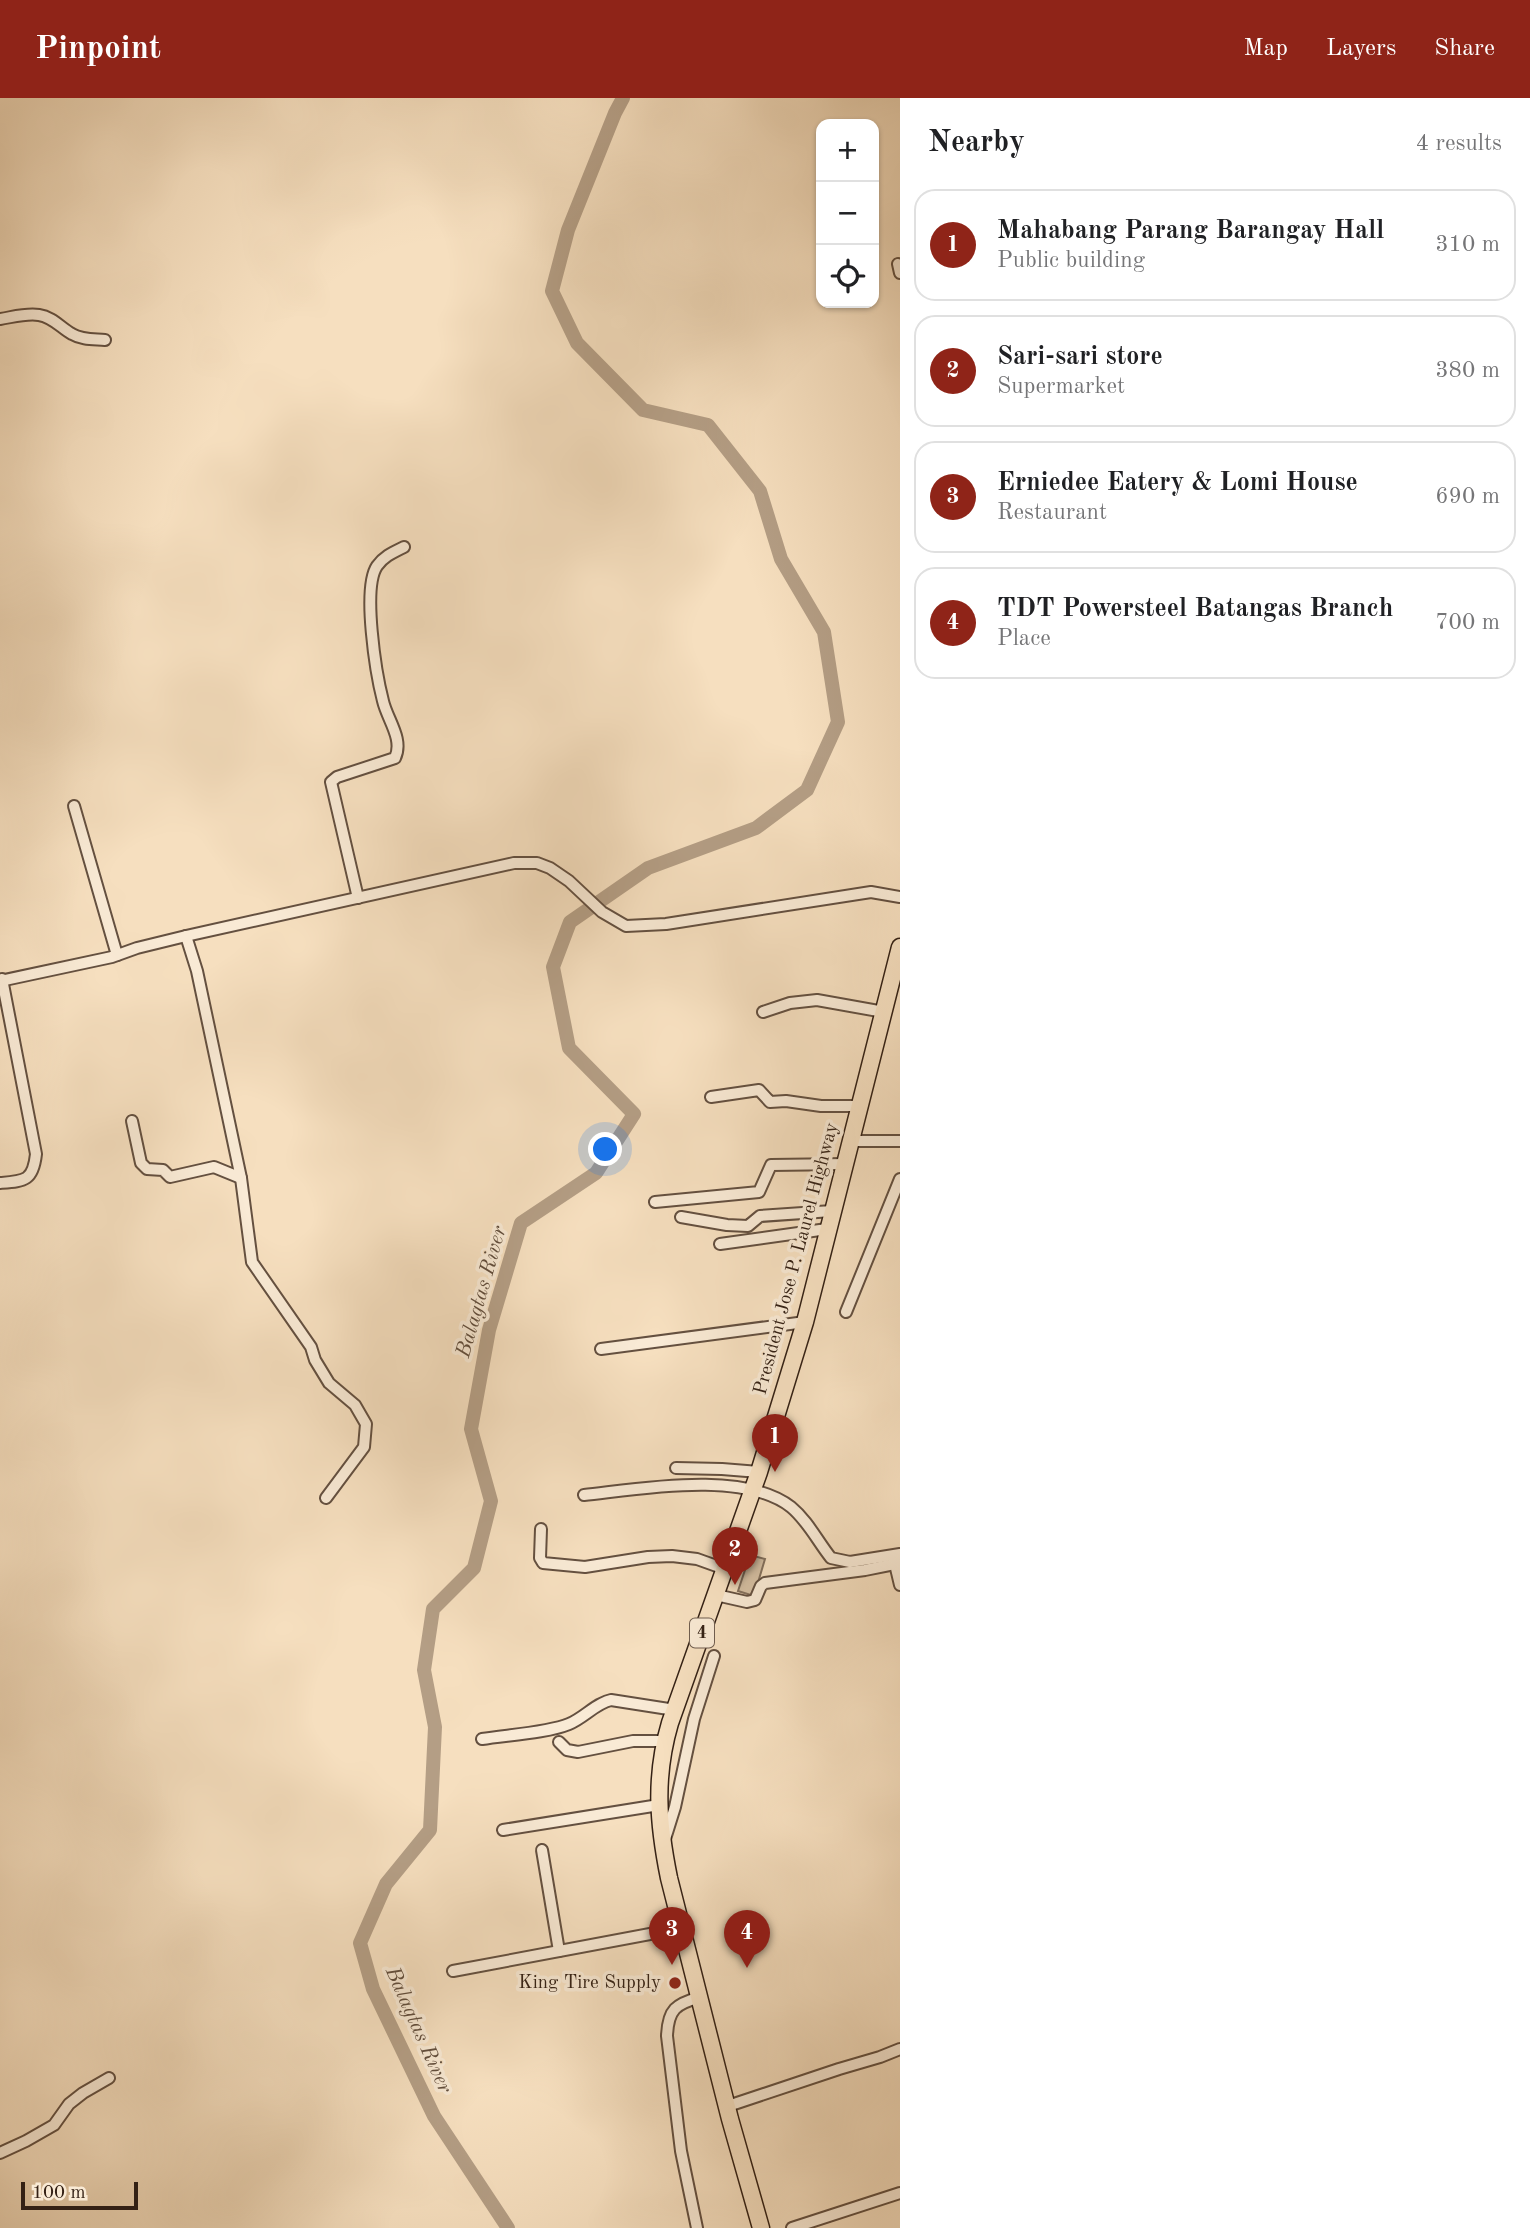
<!DOCTYPE html>
<html lang="en">
<head>
<meta charset="utf-8">
<style>
	:root { --surface:#fff; --page:#f6f6f6; --text:#202124; --muted:#757577; --line:#e0e0e0; --accent:#8f2418 }
	body { margin:0; font-family:"Old Standard TT",serif; background:var(--page); color:var(--text) }
	.controls { position:absolute; right:21px; top:21px; display:grid; overflow:hidden; border-radius:14px; box-shadow:0 2px 5px #0004 }
	.controls button { width:63px; height:63px; display:grid; place-items:center; padding:0; border:0; border-bottom:2px solid var(--line); background:var(--surface); color:var(--text); font:35px sans-serif }
	.scale { position:absolute; left:21px; bottom:18px; width:117px; box-sizing:border-box; padding-left:7px; border:4px solid #342115; border-top:0; font-size:19px; line-height:24px; white-space:nowrap; color:#342115; -webkit-text-stroke:5px #f9ead5; paint-order:stroke }
	.you { position:absolute; left:606px; top:1052px; width:24px; height:24px; margin:-18px; border:5px solid #fff; border-radius:50%; background:#1a73e8; box-shadow:0 0 0 10px #1a73e833 }
	.badge { display:grid; place-items:center; width:46px; height:46px; border-radius:50%; background:var(--accent); color:#fff; font-size:23px; font-weight:700 }
	.pin { position:absolute; translate:-50% -58px; filter:drop-shadow(0 2px 4px #0008) }
	.pin::after { content:''; position:absolute; top:37px; width:24px; height:21px; background:inherit; clip-path:polygon(0 0,100% 0,50% 100%) }
	.list { margin:0; padding:0; list-style:none }
	h2 { display:flex; justify-content:space-between; align-items:center; height:91px; margin:0; padding:0 28px; font-size:30px }
	h2 small { font-size:23px; font-weight:400; color:var(--muted) }
	.list li { display:grid; grid-template-columns:46px 1fr auto; gap:21px; align-items:center; box-sizing:border-box; height:112px; margin:0 14px 14px; padding:0 14px; border:2px solid var(--line); border-radius:21px }
	.list b { display:block; font-size:26px; white-space:nowrap }
	.list p { margin:0; font-size:23px; white-space:nowrap; color:var(--muted) }
	.list em { font-size:23px; font-style:normal; color:var(--muted) }
	.icon { flex:none; width:38px; height:38px; fill:none; stroke:currentColor; stroke-width:2; stroke-linecap:round; stroke-linejoin:round }
	.map { position:relative; flex:none; width:900px; height:2130px; overflow:hidden }
	header { display:flex; align-items:center; gap:42px; box-sizing:border-box; height:98px; padding:0 35px; background:var(--accent); color:#fff }
	header strong { font-size:33px }
	nav { display:flex; gap:38px; margin-inline-start:auto; font-size:24px }
	main { display:flex }
	aside { flex:1; background:var(--surface) }
	.map>svg:first-child { display:block }
</style>
</head>
<body>
<header>
<strong>Pinpoint</strong>
<nav><a>Map</a><a>Layers</a><a>Share</a></nav>
</header>
<main>
<div class="map">
<svg width="900" height="2130" viewBox="0 0 900 2130">
	<rect width="100%" height="100%" fill="#f6dfbf"/>
	<filter id="stains"><feTurbulence type="fractalNoise" baseFrequency=".00286" numOctaves="4"/><feColorMatrix values="0 0 0 0 .2 0 0 0 0 .09 0 0 0 0 .02 0 0 0 .5 -.17"/></filter>
	<radialGradient id="worn" r=".72"><stop offset=".6" stop-color="#630" stop-opacity="0"/><stop offset="1" stop-color="#630" stop-opacity=".3"/></radialGradient>
	<path fill="#d5bfa2" stroke="#84705c" stroke-width="2" d="M750,1457L765,1461L754,1498L738,1493Z"/>
	<g fill="none" stroke-linecap="round" stroke-linejoin="round">
		<path stroke="#b49e85" stroke-width="14" d="M508,2130L434,2018L373,1891L360,1845L386,1786L430,1732L435,1629L424,1572L433,1511L474,1470L491,1403L471,1331L489,1232L521,1125L596,1075L634,1016L569,950L553,869L570,824L648,770L756,730L807,692L838,624L824,534L781,461L760,393L708,327L643,312L577,245L552,193L568,132L615,15L623,0"/>
		<g stroke="#645040" stroke-width="14">
			<g id="minor">
				<path d="M898,166L900,175"/>
				<path d="M0,221C13,219 26,215 39,217C53,219 61,230 72,236C82,242 94,241 105,242"/>
				<path d="M74,708L117,857"/>
				<path d="M358,800L331,684L337,679L395,660C404,641 387,621 383,603C376,576 362,490 377,468C384,458 394,454 404,449"/>
				<path d="M186,838L197,873L241,1080L252,1164L311,1249L315,1262L329,1285L355,1307L366,1326L364,1349L326,1400"/>
				<path d="M0,883L112,859L137,850L186,838L514,765H537L550,770L569,783L602,814L626,828L666,826L871,794L900,799"/>
				<path d="M763,914L790,905L817,902L884,914"/>
				<path d="M711,999L759,992L770,1004L786,1003L821,1008H860"/>
				<path d="M132,1023L141,1065L147,1071L163,1072L170,1079L214,1069L241,1080"/>
				<path d="M851,1043H900"/>
				<path d="M0,1085C25,1083 33,1083 36,1056L2,881"/>
				<path d="M655,1104L759,1094L771,1067L846,1066"/>
				<path d="M681,1119L727,1127L748,1128L760,1118L832,1113"/>
				<path d="M720,1146L827,1131"/>
				<path d="M846,1214L900,1081"/>
				<path d="M601,1251L805,1224"/>
				<path d="M676,1370L722,1371L759,1374"/>
				<path d="M584,1397C640,1391 744,1372 791,1409C808,1423 818,1444 831,1460L850,1464L900,1456"/>
				<path d="M541,1431L540,1460L543,1465L585,1469L648,1459L672,1458L697,1461L725,1471"/>
				<path d="M895,1466L900,1487"/>
				<path d="M716,1497L747,1504L755,1502L761,1488L765,1485L865,1472L900,1465"/>
				<path d="M482,1641C506,1637 547,1635 569,1626C584,1620 596,1605 611,1602L675,1612"/>
				<path d="M559,1644L567,1652L578,1654L633,1643H664"/>
				<path d="M503,1732L659,1707"/>
				<path d="M665,1741L675,1709L694,1621L714,1558"/>
				<path d="M542,1752L559,1853"/>
				<path d="M453,1873L682,1830"/>
				<path d="M728,2008L839,1971L880,1959L900,1951"/>
				<path d="M0,2055L26,2043L54,2027L69,2006L83,1995L109,1980"/>
				<path d="M697,2130L681,2053L667,1938C668,1911 676,1906 700,1899"/>
				<path d="M792,2130L900,2095"/>
			</g>
		</g>
		<g stroke="#342115" stroke-width="19">
			<path id="highway" d="M761,2130L730,2021L669,1780C658,1726 654,1679 670,1625L759,1374L805,1224L900,849"/>
		</g>
		<use href="#minor" stroke="#f9ead5" stroke-width="10"/>
		<use href="#highway" stroke="#f6dfbf" stroke-width="16"/>
	</g>
	<circle fill="#8f2418" stroke="#f9ead5" stroke-width="2.5" cx="675" cy="1885" r="7"/>
	<g text-anchor="middle" dominant-baseline="central" stroke-width="7" stroke-linejoin="round" paint-order="stroke">
		<rect fill="#f9ead5" stroke="#6f5d4f" stroke-width="2" x="690" y="1520.5" width="24" height="29" rx="5"/>
		<g font-size="18" font-weight="bold" fill="#342115">
			<text x="702" y="1535">4</text>
		</g>
		<g font-size="19" fill="#342115" stroke="#f9ead5">
			<text transform="translate(797 1161) rotate(-75)">President Jose P. Laurel Highway</text>
		</g>
		<g font-size="19" fill="#342115" stroke="#f9ead5" text-anchor="end">
			<text x="661" y="1885">King Tire Supply</text>
		</g>
		<g font-size="21" font-style="italic" fill="#614d3c" stroke="#f9ead5">
			<text transform="translate(482 1194) rotate(-74)">Balagtas River</text>
			<text transform="translate(418 1932) rotate(66)">Balagtas River</text>
		</g>
	</g>
	<rect width="100%" height="100%" filter="url(#stains)"/>
	<rect width="100%" height="100%" fill="url(#worn)"/>
</svg>
<div class="controls">
<button>+</button>
<button>−</button>
<button><svg class="icon" aria-label="locate" viewBox="0 0 24 24"><circle cx="12" cy="12" r="6"/><path d="M12 2v4M12 18v4M2 12h4M18 12h4"/></svg></button>
</div>
<div class="scale">100 m</div>
<div class="you"></div>
<div class="pin badge" style="left:775px;top:1374px">1</div>
<div class="pin badge" style="left:735px;top:1487px">2</div>
<div class="pin badge" style="left:672px;top:1867px">3</div>
<div class="pin badge" style="left:747px;top:1870px">4</div>
</div>
<aside>
<h2>Nearby<small>4 results</small></h2>
<ul class="list">
<li><span class="badge">1</span><div><b>Mahabang Parang Barangay Hall</b><p>Public building</p></div><em>310 m</em></li>
<li><span class="badge">2</span><div><b>Sari-sari store</b><p>Supermarket</p></div><em>380 m</em></li>
<li><span class="badge">3</span><div><b>Erniedee Eatery &amp; Lomi House</b><p>Restaurant</p></div><em>690 m</em></li>
<li><span class="badge">4</span><div><b>TDT Powersteel Batangas Branch</b><p>Place</p></div><em>700 m</em></li>
</ul>
</aside>
</main>
</body>
</html>
